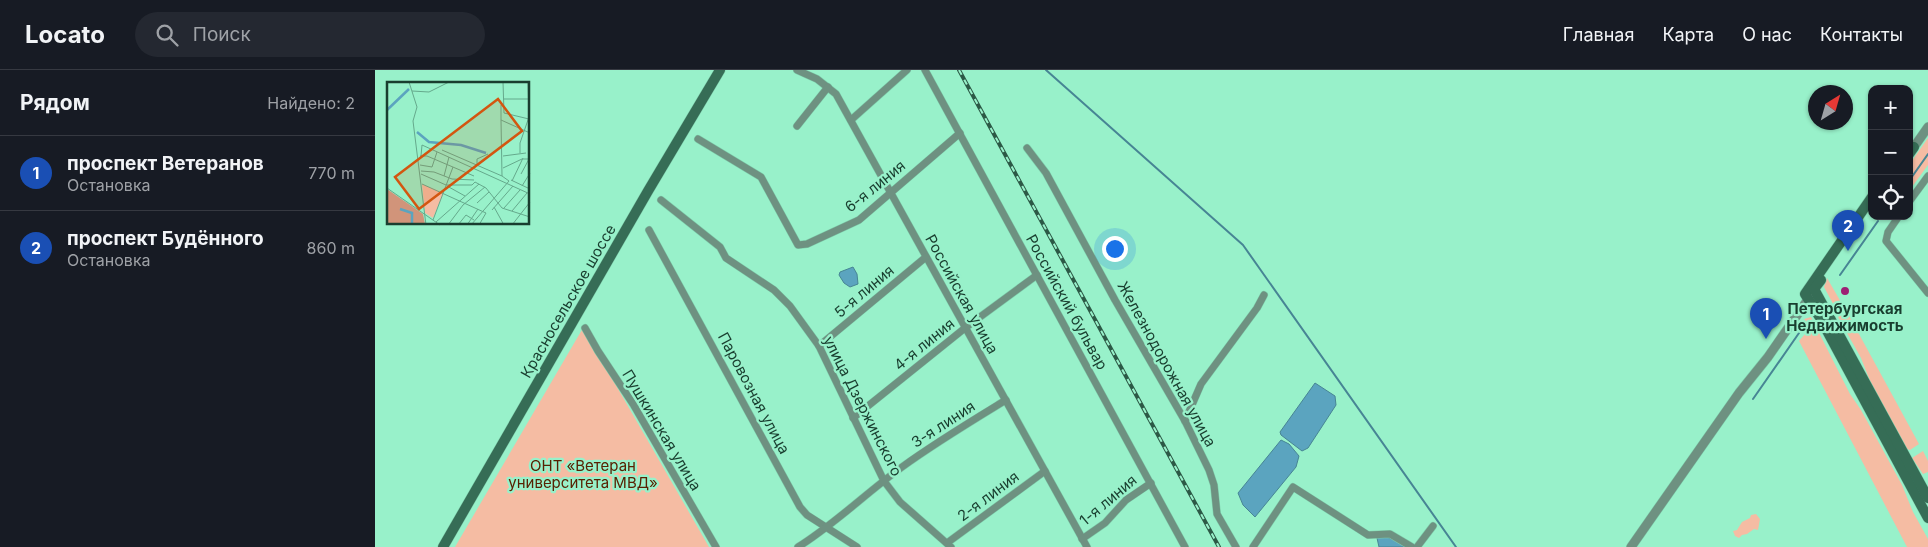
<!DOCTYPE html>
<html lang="ru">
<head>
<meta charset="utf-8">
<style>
	:root { --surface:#171b24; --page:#242831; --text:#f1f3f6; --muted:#9ea1a6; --line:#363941; --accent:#8c9099 }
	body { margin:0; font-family:Inter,sans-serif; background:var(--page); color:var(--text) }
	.controls { position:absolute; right:15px; top:15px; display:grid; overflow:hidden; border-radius:10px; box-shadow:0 1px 4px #0004 }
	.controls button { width:45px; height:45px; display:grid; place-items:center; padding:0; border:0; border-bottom:1px solid var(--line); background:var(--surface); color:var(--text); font:25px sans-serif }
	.compass { position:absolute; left:1433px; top:15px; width:45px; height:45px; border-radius:50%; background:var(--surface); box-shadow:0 1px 4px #0004; rotate:37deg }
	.you { position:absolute; left:739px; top:178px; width:18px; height:18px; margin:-12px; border:4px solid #fff; border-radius:50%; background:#1a73e8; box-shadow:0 0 0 8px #1a73e833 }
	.badge { display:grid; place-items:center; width:32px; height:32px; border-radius:50%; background:var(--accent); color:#fff; font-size:16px; font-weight:700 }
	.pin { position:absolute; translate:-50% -41px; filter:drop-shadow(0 1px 2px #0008) }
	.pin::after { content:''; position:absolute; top:26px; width:18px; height:15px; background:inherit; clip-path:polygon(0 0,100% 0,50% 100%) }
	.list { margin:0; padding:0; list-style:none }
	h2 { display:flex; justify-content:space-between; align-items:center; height:65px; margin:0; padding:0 20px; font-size:21px }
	h2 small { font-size:16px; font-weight:400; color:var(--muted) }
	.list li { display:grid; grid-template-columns:32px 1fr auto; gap:15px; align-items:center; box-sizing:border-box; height:75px; padding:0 20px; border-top:1px solid var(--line) }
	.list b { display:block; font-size:19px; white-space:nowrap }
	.list p { margin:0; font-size:16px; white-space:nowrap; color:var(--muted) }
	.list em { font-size:16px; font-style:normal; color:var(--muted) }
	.icon { flex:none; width:28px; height:28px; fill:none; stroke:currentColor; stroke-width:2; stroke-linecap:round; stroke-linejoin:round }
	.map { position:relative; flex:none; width:1553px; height:477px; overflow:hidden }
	header { display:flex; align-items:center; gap:30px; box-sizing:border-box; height:70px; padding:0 25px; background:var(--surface); border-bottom:1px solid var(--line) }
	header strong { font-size:24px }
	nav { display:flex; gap:28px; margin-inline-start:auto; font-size:18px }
	.search { width:350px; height:45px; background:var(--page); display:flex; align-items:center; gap:12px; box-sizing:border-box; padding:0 18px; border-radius:28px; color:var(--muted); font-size:19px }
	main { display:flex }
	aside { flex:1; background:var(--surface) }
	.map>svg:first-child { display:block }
</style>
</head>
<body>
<header>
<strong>Locato</strong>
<div class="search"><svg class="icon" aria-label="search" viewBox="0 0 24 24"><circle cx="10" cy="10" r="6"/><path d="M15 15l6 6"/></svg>Поиск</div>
<nav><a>Главная</a><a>Карта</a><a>О нас</a><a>Контакты</a></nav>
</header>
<main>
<aside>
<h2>Рядом<small>Найдено: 2</small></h2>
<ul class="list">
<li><span class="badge" style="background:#1a4fb4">1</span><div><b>проспект Ветеранов</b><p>Остановка</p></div><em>770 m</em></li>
<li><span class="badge" style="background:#1a4fb4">2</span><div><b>проспект Будённого</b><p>Остановка</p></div><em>860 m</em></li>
</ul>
</aside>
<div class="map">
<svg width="1553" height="477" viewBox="0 0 1553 477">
	<rect width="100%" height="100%" fill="#98f1ca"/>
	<g fill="#f5bca3">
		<path d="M1553,68V95L1534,121V95Z"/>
		<path d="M1452,208L1470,239L1463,243L1449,217Z"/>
		<path d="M1472,242L1544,374L1535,380L1532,379L1495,311L1486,288L1463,247Z"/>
		<path d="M1436,247L1475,324L1486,340L1527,415L1538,442L1553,469V477H1532L1424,271L1436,257L1429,249Z"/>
		<path d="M208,258L334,477H80Z"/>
		<path d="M1548,381L1553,391V402L1548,404L1537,388Z"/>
		<path d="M1381,444L1385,449L1383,460L1379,459L1372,464L1367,465L1364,468L1360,466L1358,461L1362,460L1367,452L1375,448L1376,445Z"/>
	</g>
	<g fill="#5ba4bf" stroke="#478594">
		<path d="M478,197L482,204L483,214L475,217L469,213L464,205L465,202Z"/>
		<path d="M940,313L960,326L961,335L933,378L927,381L906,365L905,362Z"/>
		<path d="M906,370L914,374L924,386L921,397L880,447L868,435L863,423Z"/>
		<path d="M1010,466L1034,477H1004L1002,468Z"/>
	</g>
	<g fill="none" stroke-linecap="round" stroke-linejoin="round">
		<g stroke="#478594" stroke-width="2">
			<path d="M671,0L868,175L1081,477"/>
			<path d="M1534,111L1553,84"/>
			<path d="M1465,205L1503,151"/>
			<path d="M1378,329L1424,263"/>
		</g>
		<g stroke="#7fcdab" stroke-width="8">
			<g id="minor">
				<path d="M422,0L442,9L461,24L712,477"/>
				<path d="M550,0L810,477"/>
				<path d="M476,50L532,0"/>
				<path d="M422,56L453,17"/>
				<path d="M323,69L386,107L423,175L432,174L484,150L585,63"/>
				<path d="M652,78L671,103L740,230L810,351L834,400L839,415L842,444L861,477"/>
				<path d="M286,130L345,177L351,188L399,220L415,236L444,276L509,411L525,432L576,477"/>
				<path d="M1534,132L1553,106"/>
				<path d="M1524,146L1513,162L1511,171L1553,223"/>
				<path d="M274,160L425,437L432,445L482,477"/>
				<path d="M210,258L223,281L258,334L341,477"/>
				<path d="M444,276L551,187"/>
				<path d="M478,348L590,258L662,205"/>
				<path d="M810,351L826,314L882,238L889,225"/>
				<path d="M707,469L730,453L751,430L776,413"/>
				<path d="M572,473L670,401"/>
				<path d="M423,477C460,454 491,423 527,397C560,373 595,352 631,330"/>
				<path d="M878,477L918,417L993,465L1015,464L1037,477"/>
				<path d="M1042,477L1058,456"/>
			</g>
		</g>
		<g stroke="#7fcdab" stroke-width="10">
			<g id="tertiary">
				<path d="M1539,77L1553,57"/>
				<path d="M1256,477L1364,323L1393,287L1436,225"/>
			</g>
		</g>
		<g stroke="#7fcdab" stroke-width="11">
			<g id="secondary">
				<path d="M1534,84L1539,77"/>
				<path d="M1497,127L1430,224L1444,246L1553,448"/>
				<path d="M1446,210L1439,219L1553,428"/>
				<path d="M68,477L273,121L345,0"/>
			</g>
		</g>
		<use href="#minor" stroke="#6e9181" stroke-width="7"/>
		<use href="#tertiary" stroke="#6e9181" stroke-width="9"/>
		<use href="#secondary" stroke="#366d56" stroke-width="10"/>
		<g stroke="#2c5946" stroke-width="4">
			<path id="rail" d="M584,0L844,477"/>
		</g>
		<use href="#rail" stroke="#98f1ca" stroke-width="2" stroke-dasharray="5.5" stroke-linecap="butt"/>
	</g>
	<circle fill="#9d1f74" stroke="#98f1ca" stroke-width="2" cx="1470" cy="221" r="5"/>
	<g text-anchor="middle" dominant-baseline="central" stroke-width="4.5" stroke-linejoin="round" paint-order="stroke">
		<g font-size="15" fill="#193e2f" stroke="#98f1ca">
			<text transform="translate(500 116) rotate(-39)">6-я линия</text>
			<text transform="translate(489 221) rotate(-40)">5-я линия</text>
			<text transform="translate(587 224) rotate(61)">Российская улица</text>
			<text transform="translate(193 231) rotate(-60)">Красносельское шоссе</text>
			<text transform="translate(692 232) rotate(61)">Российский бульвар</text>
			<text transform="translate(549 274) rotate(-39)">4-я линия</text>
			<text transform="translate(792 294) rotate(61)">Железнодорожная улица</text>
			<text transform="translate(379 323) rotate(62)">Паровозная улица</text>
			<text transform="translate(488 336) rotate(63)">улица Дзержинского</text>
			<text transform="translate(568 354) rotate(-33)">3-я линия</text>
			<text transform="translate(287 360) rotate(59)">Пушкинская улица</text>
			<text transform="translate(613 426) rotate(-37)">2-я линия</text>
			<text transform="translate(733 430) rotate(-40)">1-я линия</text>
		</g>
		<g font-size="15" font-weight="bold" fill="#193e2f" stroke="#98f1ca">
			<text x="1470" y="238">Петербургская<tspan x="1470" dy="17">Недвижимость</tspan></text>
		</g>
		<g font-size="15" fill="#582102" stroke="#98f1ca">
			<text x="208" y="395">ОНТ «Ветеран<tspan x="208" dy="17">университета МВД»</tspan></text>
		</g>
	</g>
	<g transform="translate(12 12)">
		<rect width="142" height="142" fill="#98f1ca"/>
		<path d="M35,102L57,111L46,136L38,131Z" fill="#f5bca3"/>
		<path d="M0,107L36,132L38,142H0Z" fill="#d1947a"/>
		<path fill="none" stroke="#5ba4bf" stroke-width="2.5" d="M0,28L22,7M30,50L42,60L74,63L99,71M13,127L25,131V141"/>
		<path fill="none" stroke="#65a98c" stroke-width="1" d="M22,0L30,25L26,39L39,143M116,0L117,31L142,37M25,9L42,10L62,0M116,17H142M114,23V38L143,51M114,38L115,94M55,68L115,94M133,71V61L142,35L141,0M33,74H40L87,94M34,74L35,63L143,112M116,74L139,71M33,83L45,85L50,70M90,84V77L101,72M116,86L135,77H143M34,89L47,90L65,97L87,98M34,92L59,103H85L88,100M134,92L142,77M57,94L62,75M124,98L143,107M125,99L136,76M88,100L99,106L115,126L143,135M35,102L99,131L92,143M60,104L78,114M135,104L143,91M0,106L53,143M90,121L102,110M107,125L117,143M117,126L133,108M105,128L126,104M125,129L140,111M46,138L66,85M49,140L92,102M61,143L76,123L98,105M71,143L79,133L87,138M80,143L91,127M84,143L122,99L115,94M125,143L143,120"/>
		<path fill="#d35610" fill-opacity="0.15" stroke="#d35610" stroke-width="2.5" d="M111,17L135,49L32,127L8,95Z"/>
		<rect width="142" height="142" fill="none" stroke="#193e2f" stroke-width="2.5"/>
	</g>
</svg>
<div class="controls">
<button>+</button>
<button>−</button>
<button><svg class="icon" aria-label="locate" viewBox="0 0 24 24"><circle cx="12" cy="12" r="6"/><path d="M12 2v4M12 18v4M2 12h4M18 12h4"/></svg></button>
</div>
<svg class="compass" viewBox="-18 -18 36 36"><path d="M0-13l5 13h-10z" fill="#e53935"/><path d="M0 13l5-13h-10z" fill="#9ea1a6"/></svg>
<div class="you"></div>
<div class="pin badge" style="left:1391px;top:269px;background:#1a4fb4">1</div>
<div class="pin badge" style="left:1473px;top:181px;background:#1a4fb4">2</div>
</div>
</main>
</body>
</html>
